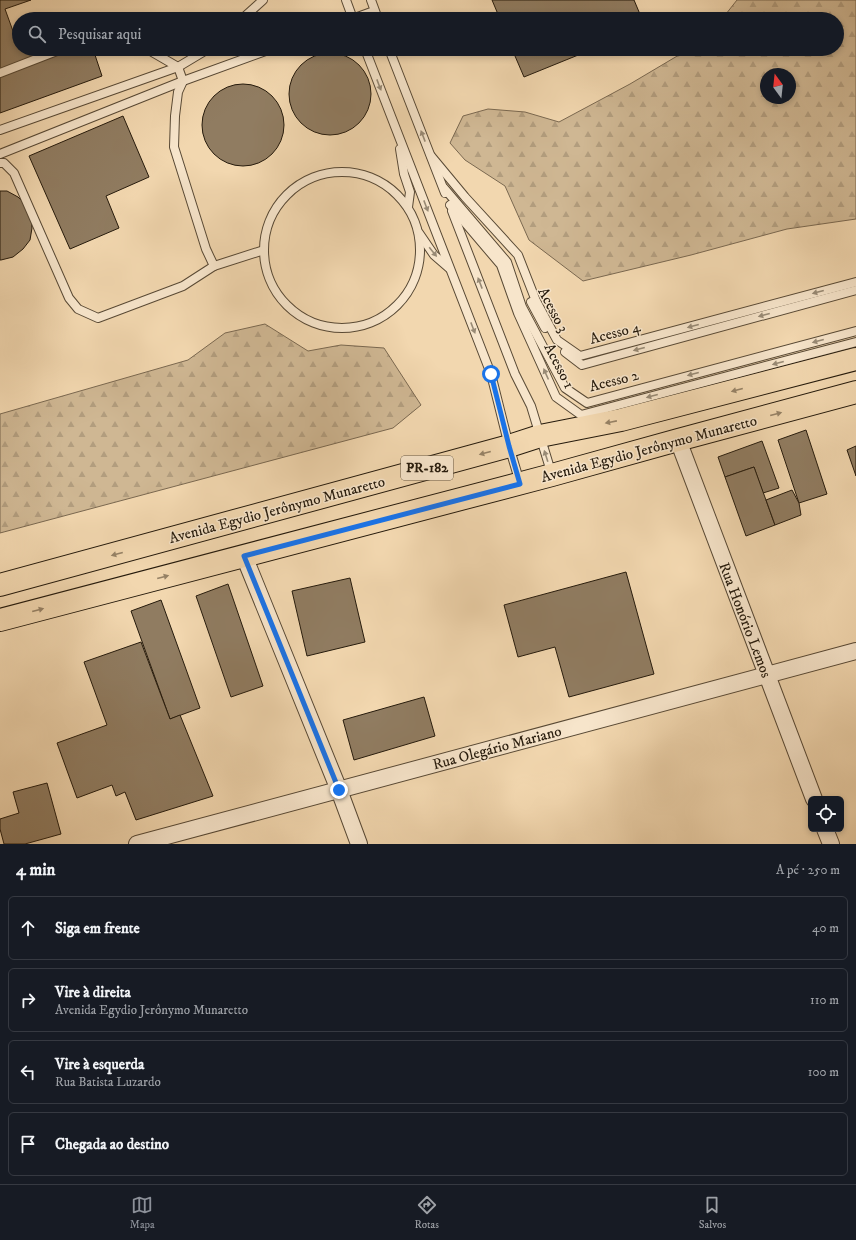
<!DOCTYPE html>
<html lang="pt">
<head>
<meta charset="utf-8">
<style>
	:root { --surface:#171b24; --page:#242831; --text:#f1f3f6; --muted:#9ea1a6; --line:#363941; --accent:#8c9099 }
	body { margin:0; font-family:"IM FELL DW Pica",serif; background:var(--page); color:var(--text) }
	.controls { position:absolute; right:12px; bottom:12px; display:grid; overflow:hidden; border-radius:6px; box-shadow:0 2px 6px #0003 }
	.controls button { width:36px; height:36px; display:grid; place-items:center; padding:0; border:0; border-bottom:1px solid var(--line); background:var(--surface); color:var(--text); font:20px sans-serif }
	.compass { position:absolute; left:760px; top:68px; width:36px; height:36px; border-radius:50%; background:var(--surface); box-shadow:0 2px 6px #0003; rotate:345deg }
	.stop { position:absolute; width:12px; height:12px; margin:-9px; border:3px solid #1a73e8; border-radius:50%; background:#fff }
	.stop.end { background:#1a73e8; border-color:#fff; box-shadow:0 1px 4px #0008 }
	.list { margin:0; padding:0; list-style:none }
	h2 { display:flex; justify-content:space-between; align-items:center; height:52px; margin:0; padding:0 16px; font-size:17px }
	h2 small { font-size:13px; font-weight:400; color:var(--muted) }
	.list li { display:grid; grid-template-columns:26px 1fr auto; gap:12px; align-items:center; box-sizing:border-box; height:64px; margin:0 8px 8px; padding:0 8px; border:1px solid var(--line); border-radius:6px }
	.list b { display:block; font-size:15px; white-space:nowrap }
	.list p { margin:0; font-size:13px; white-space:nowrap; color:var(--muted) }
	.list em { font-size:13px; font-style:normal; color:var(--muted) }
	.icon { flex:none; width:22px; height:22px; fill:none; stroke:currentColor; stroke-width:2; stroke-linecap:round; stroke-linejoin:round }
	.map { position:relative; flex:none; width:856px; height:844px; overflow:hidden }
	.search { position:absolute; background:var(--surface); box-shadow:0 2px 6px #0003; left:12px; right:12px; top:12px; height:44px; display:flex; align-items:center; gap:10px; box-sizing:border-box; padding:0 14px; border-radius:22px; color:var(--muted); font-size:15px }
	.sheet { height:340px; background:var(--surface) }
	nav { display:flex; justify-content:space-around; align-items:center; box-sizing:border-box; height:56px; border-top:1px solid var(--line); background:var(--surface); font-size:11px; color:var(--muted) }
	nav a { display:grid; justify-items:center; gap:2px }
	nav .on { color:var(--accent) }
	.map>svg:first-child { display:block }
</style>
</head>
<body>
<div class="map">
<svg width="856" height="844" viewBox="0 0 856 844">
	<defs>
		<pattern id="forest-firs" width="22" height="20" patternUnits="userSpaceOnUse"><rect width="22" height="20" fill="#cfb793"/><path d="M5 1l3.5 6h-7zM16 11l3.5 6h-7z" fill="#b29d7e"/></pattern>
	</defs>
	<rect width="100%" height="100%" fill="#f2d7af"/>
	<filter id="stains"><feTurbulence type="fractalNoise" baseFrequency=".005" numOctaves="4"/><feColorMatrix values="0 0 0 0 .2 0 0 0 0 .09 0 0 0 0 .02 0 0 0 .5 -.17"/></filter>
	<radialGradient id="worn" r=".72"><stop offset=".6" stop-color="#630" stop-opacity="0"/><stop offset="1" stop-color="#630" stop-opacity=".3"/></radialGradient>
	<g fill="url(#forest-firs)" stroke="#7a6850" fill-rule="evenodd">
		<path d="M737,0H856V219L787,229L691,255L583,281L529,240L505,186L465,160L450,143L463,116L488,109L525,112L559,122L630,84L689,49H837V19H722ZM766,74H790V98H766Z"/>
		<path d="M265,324L308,351L341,345L384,348L421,405L393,428L0,533V414L188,360L225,333Z"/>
	</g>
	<g fill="#907c61" stroke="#251a0c">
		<path d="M0,0H31L5,9L18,45H19V49H93L102,76L0,113Z"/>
		<path d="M492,0H634L642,19H500Z"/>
		<path d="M512,49H593L524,77Z"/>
		<circle cx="330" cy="94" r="41"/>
		<circle cx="243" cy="125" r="41"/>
		<path d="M123,116L149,177L106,196L119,228L70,249L29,156Z"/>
		<path d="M0,191H7L18,197L26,205L31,216L32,228L30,240L23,249L13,257L1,260H0Z"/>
		<path d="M806,430L827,494L799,503L778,440Z"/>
		<path d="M762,441L779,488L763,493L754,467L725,477L718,457Z"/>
		<path d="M856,446V476L847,450Z"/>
		<path d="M754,467L775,525L746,536L725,477Z"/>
		<path d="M792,490L799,503L801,515L775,525L766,500Z"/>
		<path d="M626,572L654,674L569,697L555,647L518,657L504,605Z"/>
		<path d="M350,578L365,642L307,656L292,591Z"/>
		<path d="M228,584L263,686L231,697L196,596Z"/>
		<path d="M161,600L200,708L170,719L131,611Z"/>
		<path d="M141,642L170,719L180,715L213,796L136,820L125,792L116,796L112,785L77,798L57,743L107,725L84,662Z"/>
		<path d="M424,697L435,736L354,760L343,720Z"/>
		<path d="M47,783L61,834L25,844H4L0,829V819L19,813L13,792Z"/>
	</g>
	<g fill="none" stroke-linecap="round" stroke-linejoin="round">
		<g stroke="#584935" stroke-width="10">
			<g id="service">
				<path d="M346,0L353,19"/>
				<path d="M371,0L378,19"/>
				<path d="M242,19L263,0"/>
				<path d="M352,19L374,11"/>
				<path d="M365,49L491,374L509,446L520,483"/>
				<path d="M389,49L445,193"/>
				<path d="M0,73L62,49"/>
				<path d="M0,130L178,67L208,49"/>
				<path d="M400,149L404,174L410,192L408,207"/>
				<path d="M0,154L183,81L271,49"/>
				<path d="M431,156L465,197L518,255L536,301L557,340L580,356L856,282"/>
				<path d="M0,163H4L14,173L69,298L78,309L98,318L183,286L214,266L206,249L174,147L175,116L178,92L183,81L178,67L147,49"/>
				<circle cx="342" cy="250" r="78"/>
				<path d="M444,188L507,262L522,307L565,388L587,403L856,331"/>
				<path d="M450,205L501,265L518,313L556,397L581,415L856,342"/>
				<path d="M452,211L515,374L531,406L552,475"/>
				<path d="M419,233L434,255L449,268"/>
				<path d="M214,266L264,250"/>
				<path d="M531,302L545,328"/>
				<path d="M565,352L582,365L856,290"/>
			</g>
		</g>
		<g stroke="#584935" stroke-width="18">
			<g id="minor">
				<path d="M678,440L814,799"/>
				<path d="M244,556L339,790L359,844"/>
				<path d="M825,829L831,844"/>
				<path d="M137,844L856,651"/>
			</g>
		</g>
		<g stroke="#251a0c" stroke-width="24">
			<g id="primary">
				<path d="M0,585L509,446L540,436L621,420L856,359"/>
				<path d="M0,620L552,475L678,440L856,392"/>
			</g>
		</g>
		<use href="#service" stroke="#f7e5cb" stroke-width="8"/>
		<use href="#minor" stroke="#f7e5cb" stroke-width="16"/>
		<use href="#primary" stroke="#f2d7af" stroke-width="22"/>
	</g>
	<defs><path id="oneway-solid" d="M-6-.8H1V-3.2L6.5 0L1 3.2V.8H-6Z"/></defs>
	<g fill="#988a75">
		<use href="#oneway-solid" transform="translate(379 85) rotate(69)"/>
		<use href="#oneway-solid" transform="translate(423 136) rotate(-111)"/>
		<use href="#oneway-solid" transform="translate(426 206) rotate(69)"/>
		<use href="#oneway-solid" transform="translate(433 252) rotate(51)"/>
		<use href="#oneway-solid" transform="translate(480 283) rotate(-111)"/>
		<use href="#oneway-solid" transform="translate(818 292) rotate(165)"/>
		<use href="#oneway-solid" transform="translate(764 315) rotate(165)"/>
		<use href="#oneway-solid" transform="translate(693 326) rotate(165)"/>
		<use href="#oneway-solid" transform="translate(473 328) rotate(69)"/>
		<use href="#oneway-solid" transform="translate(818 341) rotate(165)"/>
		<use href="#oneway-solid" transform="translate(639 349) rotate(165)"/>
		<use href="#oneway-solid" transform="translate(778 363) rotate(165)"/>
		<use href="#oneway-solid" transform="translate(546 374) rotate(-114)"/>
		<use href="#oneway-solid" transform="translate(693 374) rotate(165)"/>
		<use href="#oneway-solid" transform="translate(652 396) rotate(165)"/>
		<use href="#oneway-solid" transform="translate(546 456) rotate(-108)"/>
	</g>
	<g fill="#968266">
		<use href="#oneway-solid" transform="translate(737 390) rotate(165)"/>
		<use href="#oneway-solid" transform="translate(776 414) rotate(-15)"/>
		<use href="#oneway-solid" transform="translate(611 422) rotate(169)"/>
		<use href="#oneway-solid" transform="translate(485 453) rotate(165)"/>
		<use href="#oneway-solid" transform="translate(117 554) rotate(165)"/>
		<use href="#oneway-solid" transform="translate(163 577) rotate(-15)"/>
		<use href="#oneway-solid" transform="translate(38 610) rotate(-15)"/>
	</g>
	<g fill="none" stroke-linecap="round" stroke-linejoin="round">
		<path stroke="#1a73e8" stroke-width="5" d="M339,790L244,556L520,484L509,446L491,374"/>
	</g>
	<g text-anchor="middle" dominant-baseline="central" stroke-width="3" stroke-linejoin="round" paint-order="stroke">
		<rect fill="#f7e5cb" stroke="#645745" stroke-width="1" x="401" y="456" width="52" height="24" rx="3"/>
		<g font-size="14" font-weight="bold" fill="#251a0c">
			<text x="427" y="468">PR-182</text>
		</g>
		<g font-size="15" fill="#251a0c" stroke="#f7e5cb">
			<text transform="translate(553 310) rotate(62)">Acesso 3</text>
			<text transform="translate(615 333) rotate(-15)">Acesso 4</text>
			<text transform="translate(559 366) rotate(63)">Acesso 1</text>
			<text transform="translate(614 381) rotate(-14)">Acesso 2</text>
			<text transform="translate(649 449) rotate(-15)">Avenida Egydio Jerônymo Munaretto</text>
			<text transform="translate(277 510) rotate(-15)">Avenida Egydio Jerônymo Munaretto</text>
			<text transform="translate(745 620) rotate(69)">Rua Honório Lemos</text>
			<text transform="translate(497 748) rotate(-15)">Rua Olegário Mariano</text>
		</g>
	</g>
	<rect width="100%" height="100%" filter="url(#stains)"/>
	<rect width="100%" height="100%" fill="url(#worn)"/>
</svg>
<div class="controls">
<button><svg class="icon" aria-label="locate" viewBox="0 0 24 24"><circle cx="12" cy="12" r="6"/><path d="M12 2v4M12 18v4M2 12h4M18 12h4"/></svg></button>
</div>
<svg class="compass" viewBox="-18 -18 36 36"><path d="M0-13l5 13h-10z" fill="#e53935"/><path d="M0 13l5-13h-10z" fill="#9ea1a6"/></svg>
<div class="stop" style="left:491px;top:374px"></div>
<div class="stop end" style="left:339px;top:790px"></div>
<div class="search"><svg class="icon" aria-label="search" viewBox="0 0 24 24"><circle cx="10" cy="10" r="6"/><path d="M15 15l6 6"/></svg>Pesquisar aqui</div>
</div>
<section class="sheet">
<h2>4 min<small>A pé · 250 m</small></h2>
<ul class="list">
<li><svg class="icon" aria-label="ahead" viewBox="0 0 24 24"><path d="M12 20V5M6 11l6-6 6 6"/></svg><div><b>Siga em frente</b></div><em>40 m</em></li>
<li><svg class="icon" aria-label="right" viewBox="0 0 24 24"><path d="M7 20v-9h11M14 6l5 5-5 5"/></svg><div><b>Vire à direita</b><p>Avenida Egydio Jerônymo Munaretto</p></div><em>110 m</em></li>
<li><svg class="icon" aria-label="left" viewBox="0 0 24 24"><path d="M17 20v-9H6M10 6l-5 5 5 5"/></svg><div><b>Vire à esquerda</b><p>Rua Batista Luzardo</p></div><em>100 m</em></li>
<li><svg class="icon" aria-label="arrive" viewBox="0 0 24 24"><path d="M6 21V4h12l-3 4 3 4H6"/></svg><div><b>Chegada ao destino</b></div></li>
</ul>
</section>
<nav>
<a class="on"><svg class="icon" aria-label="map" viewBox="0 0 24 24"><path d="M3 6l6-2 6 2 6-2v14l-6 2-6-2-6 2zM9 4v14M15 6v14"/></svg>Mapa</a>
<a><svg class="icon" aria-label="directions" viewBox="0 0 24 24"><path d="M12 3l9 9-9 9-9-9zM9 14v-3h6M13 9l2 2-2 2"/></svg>Rotas</a>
<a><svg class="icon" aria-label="saved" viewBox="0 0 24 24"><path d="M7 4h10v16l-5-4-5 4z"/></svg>Salvos</a>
</nav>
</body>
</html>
